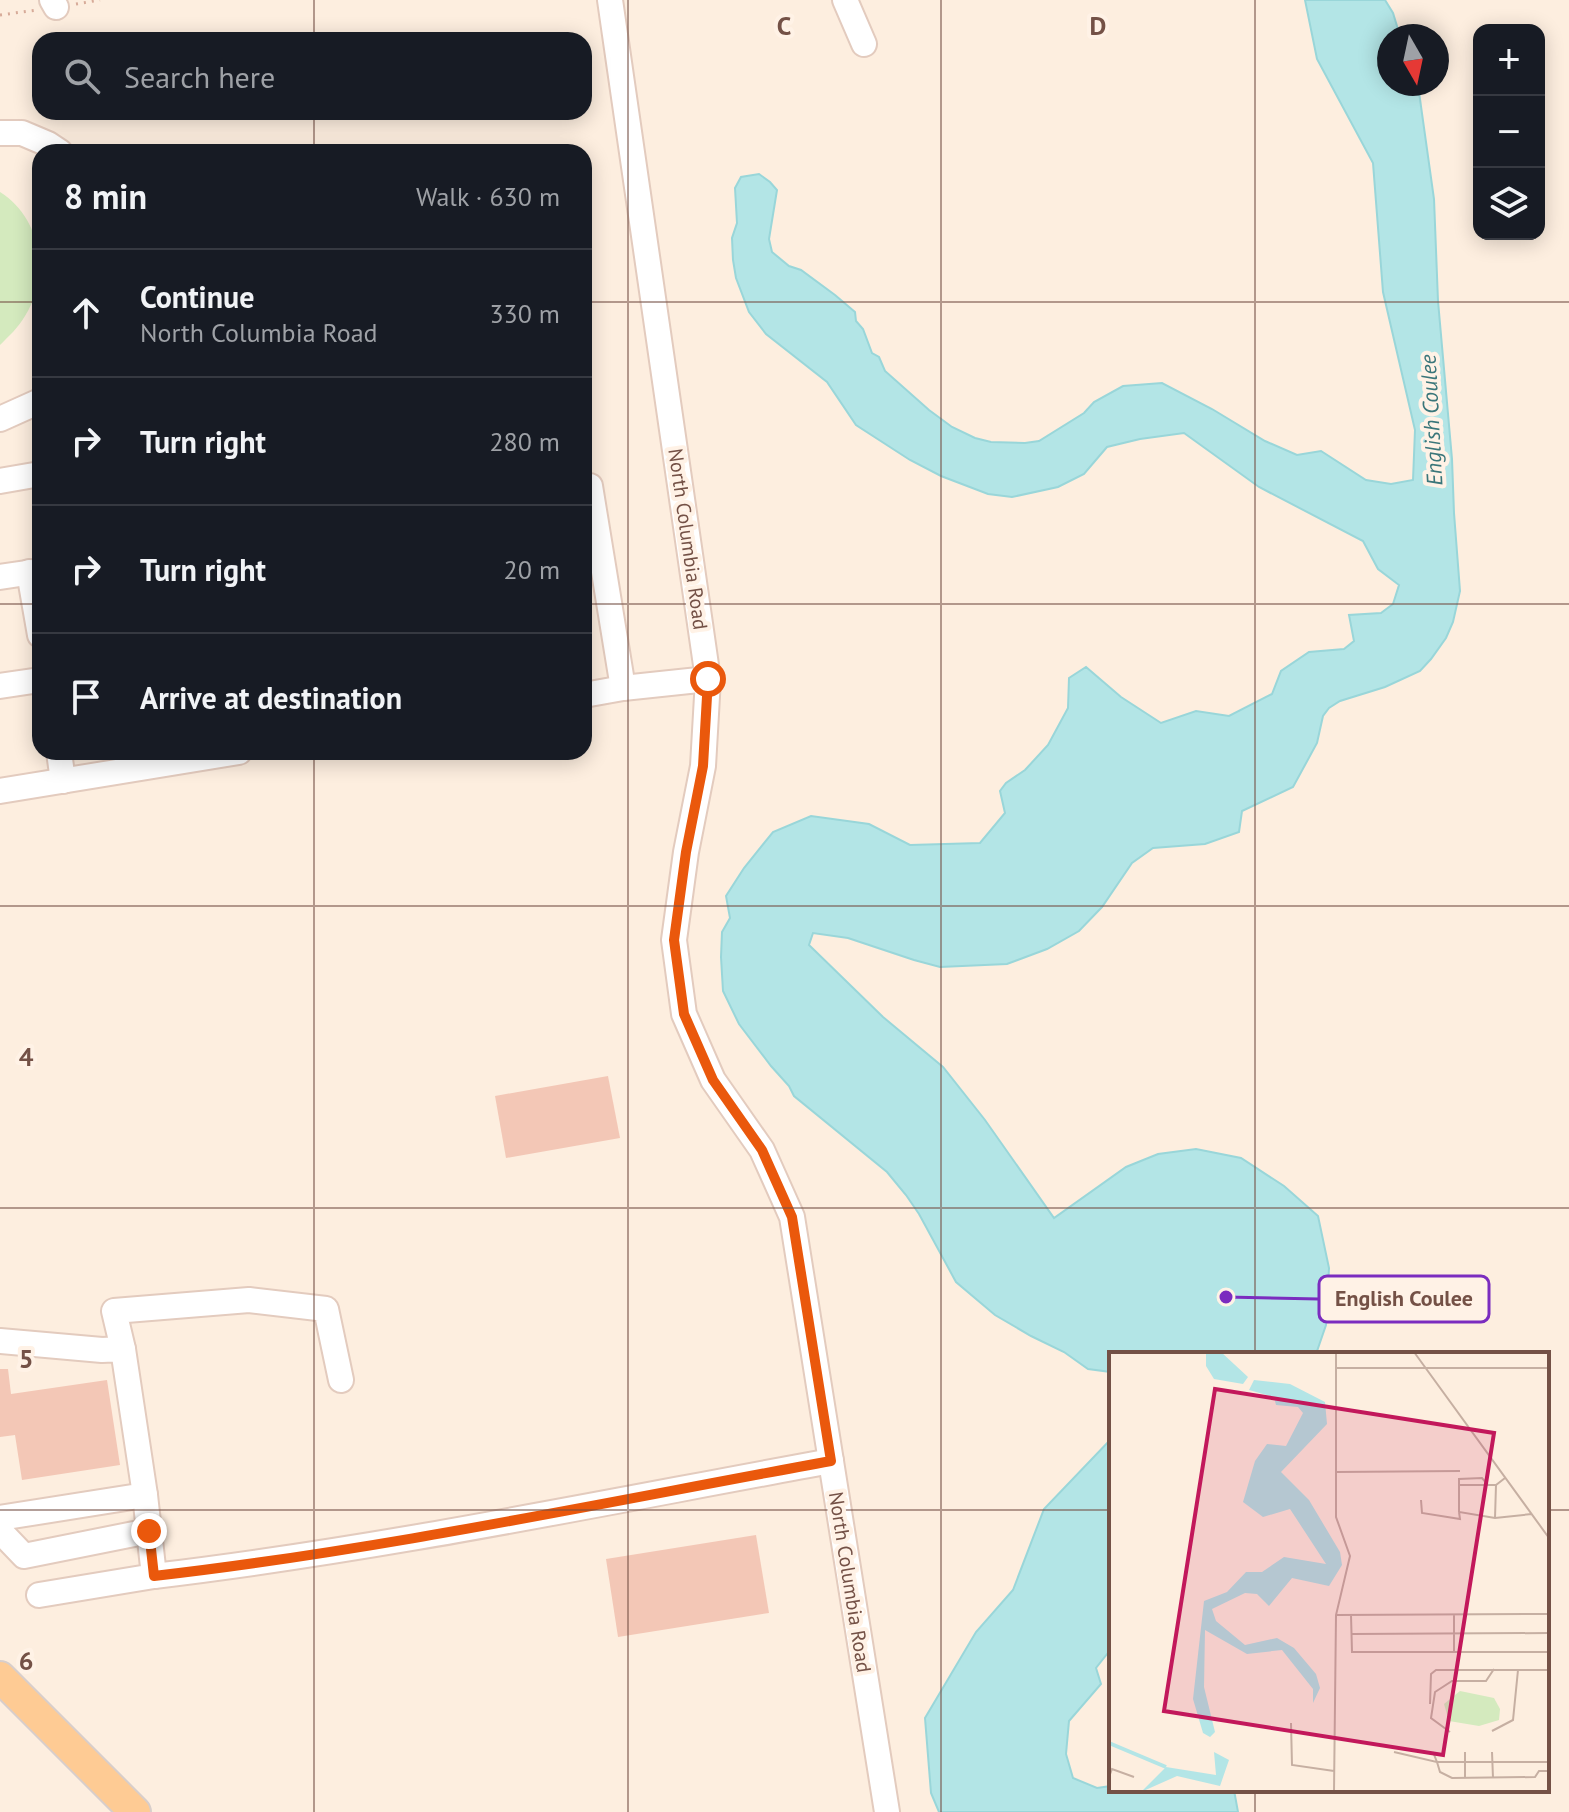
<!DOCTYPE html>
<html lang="en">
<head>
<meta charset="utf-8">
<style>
	:root { --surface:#171b24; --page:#20242c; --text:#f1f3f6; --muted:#9ea1a6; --line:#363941 }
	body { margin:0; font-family:"PT Sans",sans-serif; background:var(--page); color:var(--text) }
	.controls { position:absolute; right:24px; top:24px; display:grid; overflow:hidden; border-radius:16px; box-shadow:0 4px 20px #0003 }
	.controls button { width:72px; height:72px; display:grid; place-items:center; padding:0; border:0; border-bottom:2px solid var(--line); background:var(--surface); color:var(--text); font:40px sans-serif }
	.compass { position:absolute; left:1377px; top:24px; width:72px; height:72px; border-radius:50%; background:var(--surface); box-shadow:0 4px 20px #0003; rotate:171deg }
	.stop { position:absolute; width:24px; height:24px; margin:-18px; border:6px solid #ea580c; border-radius:50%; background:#fff }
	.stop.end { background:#ea580c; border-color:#fff; box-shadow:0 2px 8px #0008 }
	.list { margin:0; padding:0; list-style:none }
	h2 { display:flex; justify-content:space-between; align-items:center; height:104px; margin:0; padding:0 32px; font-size:34px }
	h2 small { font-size:26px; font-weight:400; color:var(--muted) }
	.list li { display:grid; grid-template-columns:52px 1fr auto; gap:24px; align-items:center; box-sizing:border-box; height:128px; padding:0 32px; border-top:2px solid var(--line) }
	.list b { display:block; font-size:30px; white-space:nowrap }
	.list p { margin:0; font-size:26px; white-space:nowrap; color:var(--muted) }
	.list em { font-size:26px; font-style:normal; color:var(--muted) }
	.icon { flex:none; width:44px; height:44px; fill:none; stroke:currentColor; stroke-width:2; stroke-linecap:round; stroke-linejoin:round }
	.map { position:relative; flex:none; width:1569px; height:1812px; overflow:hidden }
	.search { position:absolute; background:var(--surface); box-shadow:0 4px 20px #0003; left:32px; top:32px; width:560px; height:88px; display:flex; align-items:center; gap:20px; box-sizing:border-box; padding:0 28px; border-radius:24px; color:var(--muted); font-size:30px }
	.panel { position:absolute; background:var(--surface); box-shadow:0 4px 20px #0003; left:32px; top:144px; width:560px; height:616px; border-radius:24px }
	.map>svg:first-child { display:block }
</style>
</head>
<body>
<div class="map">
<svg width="1569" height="1812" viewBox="0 0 1569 1812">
	<rect width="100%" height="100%" fill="#fdeedf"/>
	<path fill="#d4eabe" d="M0,192C41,218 51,275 25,316C18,328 9,336 0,345Z"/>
	<g fill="#b3e5e6" stroke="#99d6d9" stroke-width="2">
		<path d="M1305,0H1385L1393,13L1400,36H1389V84H1416L1419,92L1434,199L1438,301L1452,459L1454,513L1460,591L1453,622L1446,638L1431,659L1420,671L1385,687L1340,701L1329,708L1323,716L1317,743L1293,787L1242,811L1239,832L1205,844L1153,848L1132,863L1102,907L1079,931L1047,949L1007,964L940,967L914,960L848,938L813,933L809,945L883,1017L943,1067L985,1120L1054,1218L1126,1167L1158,1154L1196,1149L1241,1158L1284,1186L1318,1216L1329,1268L1326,1325L1316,1354H1111V1372L1088,1369L1064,1352L1031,1336L995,1315L956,1282L919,1214L906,1195L887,1172L794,1096L789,1086L771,1066L739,1024L723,991L721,957L722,932L730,918L726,896L744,868L773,832L811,816L869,824L910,845L980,843L1005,813L1000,791L1006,783L1025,770L1048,745L1068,708L1069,678L1086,667L1121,697L1161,723L1196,711L1229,716L1272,694L1281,671L1309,652L1344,649L1354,641L1349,615L1381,613L1393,604L1399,585L1378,569L1363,541L1259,487L1184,433L1140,439L1107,447L1084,474L1058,487L1012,497L988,494L941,476L910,460L856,425L827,382L766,334L749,312L736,278L733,260L732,238L737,223L735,188L741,177L759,174L770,182L777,190L769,239L772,252L789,266L801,270L835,295L855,312L856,321L863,329L872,353L879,357L885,371L929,410L952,427L975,438L991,442L1025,443L1039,441L1084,413L1094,402L1123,386L1162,383L1212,409L1265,441L1297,455L1321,451L1366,480L1391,484L1413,480L1415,430L1383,292L1373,163L1317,59Z"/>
		<path d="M1111,1439V1649L1096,1668L1101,1684L1069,1721L1066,1754L1073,1778L1097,1788L1111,1786V1790H1234L1238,1812H939L931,1793L925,1718L976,1632L1013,1590L1044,1509Z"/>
	</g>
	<g fill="#f3c7b6">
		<path d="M608,1076L620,1138L506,1158L495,1096Z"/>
		<path d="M0,1369H8L11,1394L107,1380L120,1465L22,1480L15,1435L0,1437Z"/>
		<path d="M756,1535L769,1613L618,1637L606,1559Z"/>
	</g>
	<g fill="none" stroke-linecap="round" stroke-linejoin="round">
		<g stroke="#e3cbbe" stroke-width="28">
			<g id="minor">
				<path d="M52,0L56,7"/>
				<path d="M610,0L708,679L703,766L686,852L674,940L684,1014L713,1080L762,1150L792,1217L887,1812"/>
				<path d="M845,0L864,44"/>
				<path d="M0,133H22L48,144L60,152"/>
				<path d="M0,419L40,401"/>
				<path d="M0,481L40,474"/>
				<path d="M584,487L590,486L623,688"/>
				<path d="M29,572L40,635"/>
				<path d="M0,577L40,571"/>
				<path d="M0,686L40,680"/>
				<path d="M584,695L623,688L708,679"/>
				<path d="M59,752L63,781"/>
				<path d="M0,791L239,752"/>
				<path d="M0,1341L102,1350L123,1349L145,1495L0,1518"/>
				<path d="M123,1349L114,1311L249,1300L326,1309L341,1380"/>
				<path d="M0,1531L24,1556L149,1531L145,1495"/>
				<path d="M154,1576C381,1549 606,1502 831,1461"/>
				<path d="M39,1595L154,1576L149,1531"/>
			</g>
		</g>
		<g stroke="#d8cecb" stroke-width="34">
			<path id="major" d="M0,1677L135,1812"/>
		</g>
		<g stroke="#d7ab99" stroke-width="3" stroke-dasharray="2 6" stroke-linecap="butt">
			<path d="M76,4L100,0"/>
			<path d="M0,15L37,10"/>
		</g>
		<use href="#minor" stroke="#fff" stroke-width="24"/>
		<use href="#major" stroke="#fecb94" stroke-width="30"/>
	</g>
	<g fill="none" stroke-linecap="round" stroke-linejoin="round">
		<path stroke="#ea580c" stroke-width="10" d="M149,1531L154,1576C381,1550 606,1502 831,1461L792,1217L762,1150L713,1080L684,1014L674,940L686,852L703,766L708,679"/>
	</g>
	<path fill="none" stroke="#745146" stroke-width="2" stroke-opacity="0.55" d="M314,0V40M628,0V1812M941,0V1812M1255,0V1354M314,112V152M0,302H40M584,302H1569M0,604H40M584,604H1569M314,752V1812M0,906H1569M0,1208H1569M0,1510H1111M1547,1510H1569M1255,1790V1812"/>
	<g text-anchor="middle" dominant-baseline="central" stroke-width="8" stroke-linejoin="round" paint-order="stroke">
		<g font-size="20" fill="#745146" stroke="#fff2e6">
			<text transform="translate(688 539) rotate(82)">North Columbia Road</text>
			<text transform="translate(850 1582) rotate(81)">North Columbia Road</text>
		</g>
		<g font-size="22" font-style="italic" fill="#3a767a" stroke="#fff2e6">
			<text transform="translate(1431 420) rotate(-93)">English Coulee</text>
		</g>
	</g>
	<g transform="translate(1109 1352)">
		<rect width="440" height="440" fill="#fdeedf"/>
		<path d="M351,339L385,346L391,357L390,368L370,374L340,369L335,352Z" fill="#d4eabe"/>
		<path d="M97,0H112L139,25L134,32L105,27L97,14ZM145,28L181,32L216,50L218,72L172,120L200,148L231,200L233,213L220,234L183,226L160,254L148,242L136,241L103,257L107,269L136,293L168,286L185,296L207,322L211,336L204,351V337L173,298L138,302L96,278L95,335L106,380L101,385L94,381L84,347L95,249L118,240L137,220H153L175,205L217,212L181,157L154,165L134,150L146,109L158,92L177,94L194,61L189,55L167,53L165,45L140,38ZM105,400L120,408L111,434L68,424L32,440L57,415L107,423Z" fill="#b3e5e6"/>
		<path fill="none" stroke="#b3e5e6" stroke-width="4" d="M0,391L57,415"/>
		<path fill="none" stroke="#c6afa2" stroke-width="2" d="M305,0L440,186M227,16H440M227,120L351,119M396,126L387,133H350V160L386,166L423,162M350,133V127L373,126L379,133M312,148L313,161L351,167L350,160M386,166L387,133M227,263L440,262M242,263L243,300H440M345,263V301M243,282L440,281M321,352L322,322L327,318H440M182,371L183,413L225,419M383,379L404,368L409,318M341,380L322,366L326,340L343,329H377L385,317M285,400L328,410L331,420L343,426L426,425L430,419H440M324,400L328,410H440M383,400L384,426M0,425L3,417L25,425M356,426V400M225,440L227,263L241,204L227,165V0"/>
		<path fill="#c2185b" fill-opacity="0.15" stroke="#c2185b" stroke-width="4" d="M106,37L385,81L334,403L55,359Z"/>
		<rect width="440" height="440" fill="none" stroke="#745146" stroke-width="4"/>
	</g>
	<g font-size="26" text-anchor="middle" font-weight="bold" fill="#745146" stroke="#fff2e6" stroke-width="8" stroke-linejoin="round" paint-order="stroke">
		<text x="784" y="35">C</text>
		<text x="1098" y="35">D</text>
		<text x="26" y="1066">4</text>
		<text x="26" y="1368">5</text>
		<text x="26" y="1670">6</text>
	</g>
	<path fill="none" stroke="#7b2cbf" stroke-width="3" d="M1226 1297L1319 1299"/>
	<circle fill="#7b2cbf" stroke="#fff2e6" stroke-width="3" cx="1226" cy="1297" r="8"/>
	<rect fill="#fff2e6" stroke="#7b2cbf" stroke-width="3" x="1319" y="1276" width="170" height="46" rx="8"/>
	<g font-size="22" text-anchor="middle" font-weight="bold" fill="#745146">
		<text x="1404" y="1306">English Coulee</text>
	</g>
</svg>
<div class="controls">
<button>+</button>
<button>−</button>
<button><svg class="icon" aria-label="layers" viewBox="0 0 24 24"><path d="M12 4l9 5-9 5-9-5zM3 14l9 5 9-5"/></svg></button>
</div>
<svg class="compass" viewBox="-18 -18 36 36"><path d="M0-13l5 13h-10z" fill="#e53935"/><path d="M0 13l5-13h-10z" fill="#9ea1a6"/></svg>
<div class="stop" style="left:708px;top:679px"></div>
<div class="stop end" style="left:149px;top:1531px"></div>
<div class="search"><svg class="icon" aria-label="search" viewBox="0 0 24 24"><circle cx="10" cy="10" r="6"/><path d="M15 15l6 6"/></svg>Search here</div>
<section class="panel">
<h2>8 min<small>Walk · 630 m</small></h2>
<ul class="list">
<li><svg class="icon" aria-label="ahead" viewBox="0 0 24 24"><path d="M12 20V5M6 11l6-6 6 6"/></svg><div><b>Continue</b><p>North Columbia Road</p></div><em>330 m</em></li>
<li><svg class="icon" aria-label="right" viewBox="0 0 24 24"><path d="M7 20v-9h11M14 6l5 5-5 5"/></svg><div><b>Turn right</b></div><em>280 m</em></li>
<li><svg class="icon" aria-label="right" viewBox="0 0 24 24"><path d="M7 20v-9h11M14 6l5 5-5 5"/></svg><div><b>Turn right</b></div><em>20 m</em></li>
<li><svg class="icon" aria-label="arrive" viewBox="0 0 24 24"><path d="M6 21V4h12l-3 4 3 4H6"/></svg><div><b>Arrive at destination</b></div></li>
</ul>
</section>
</div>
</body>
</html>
